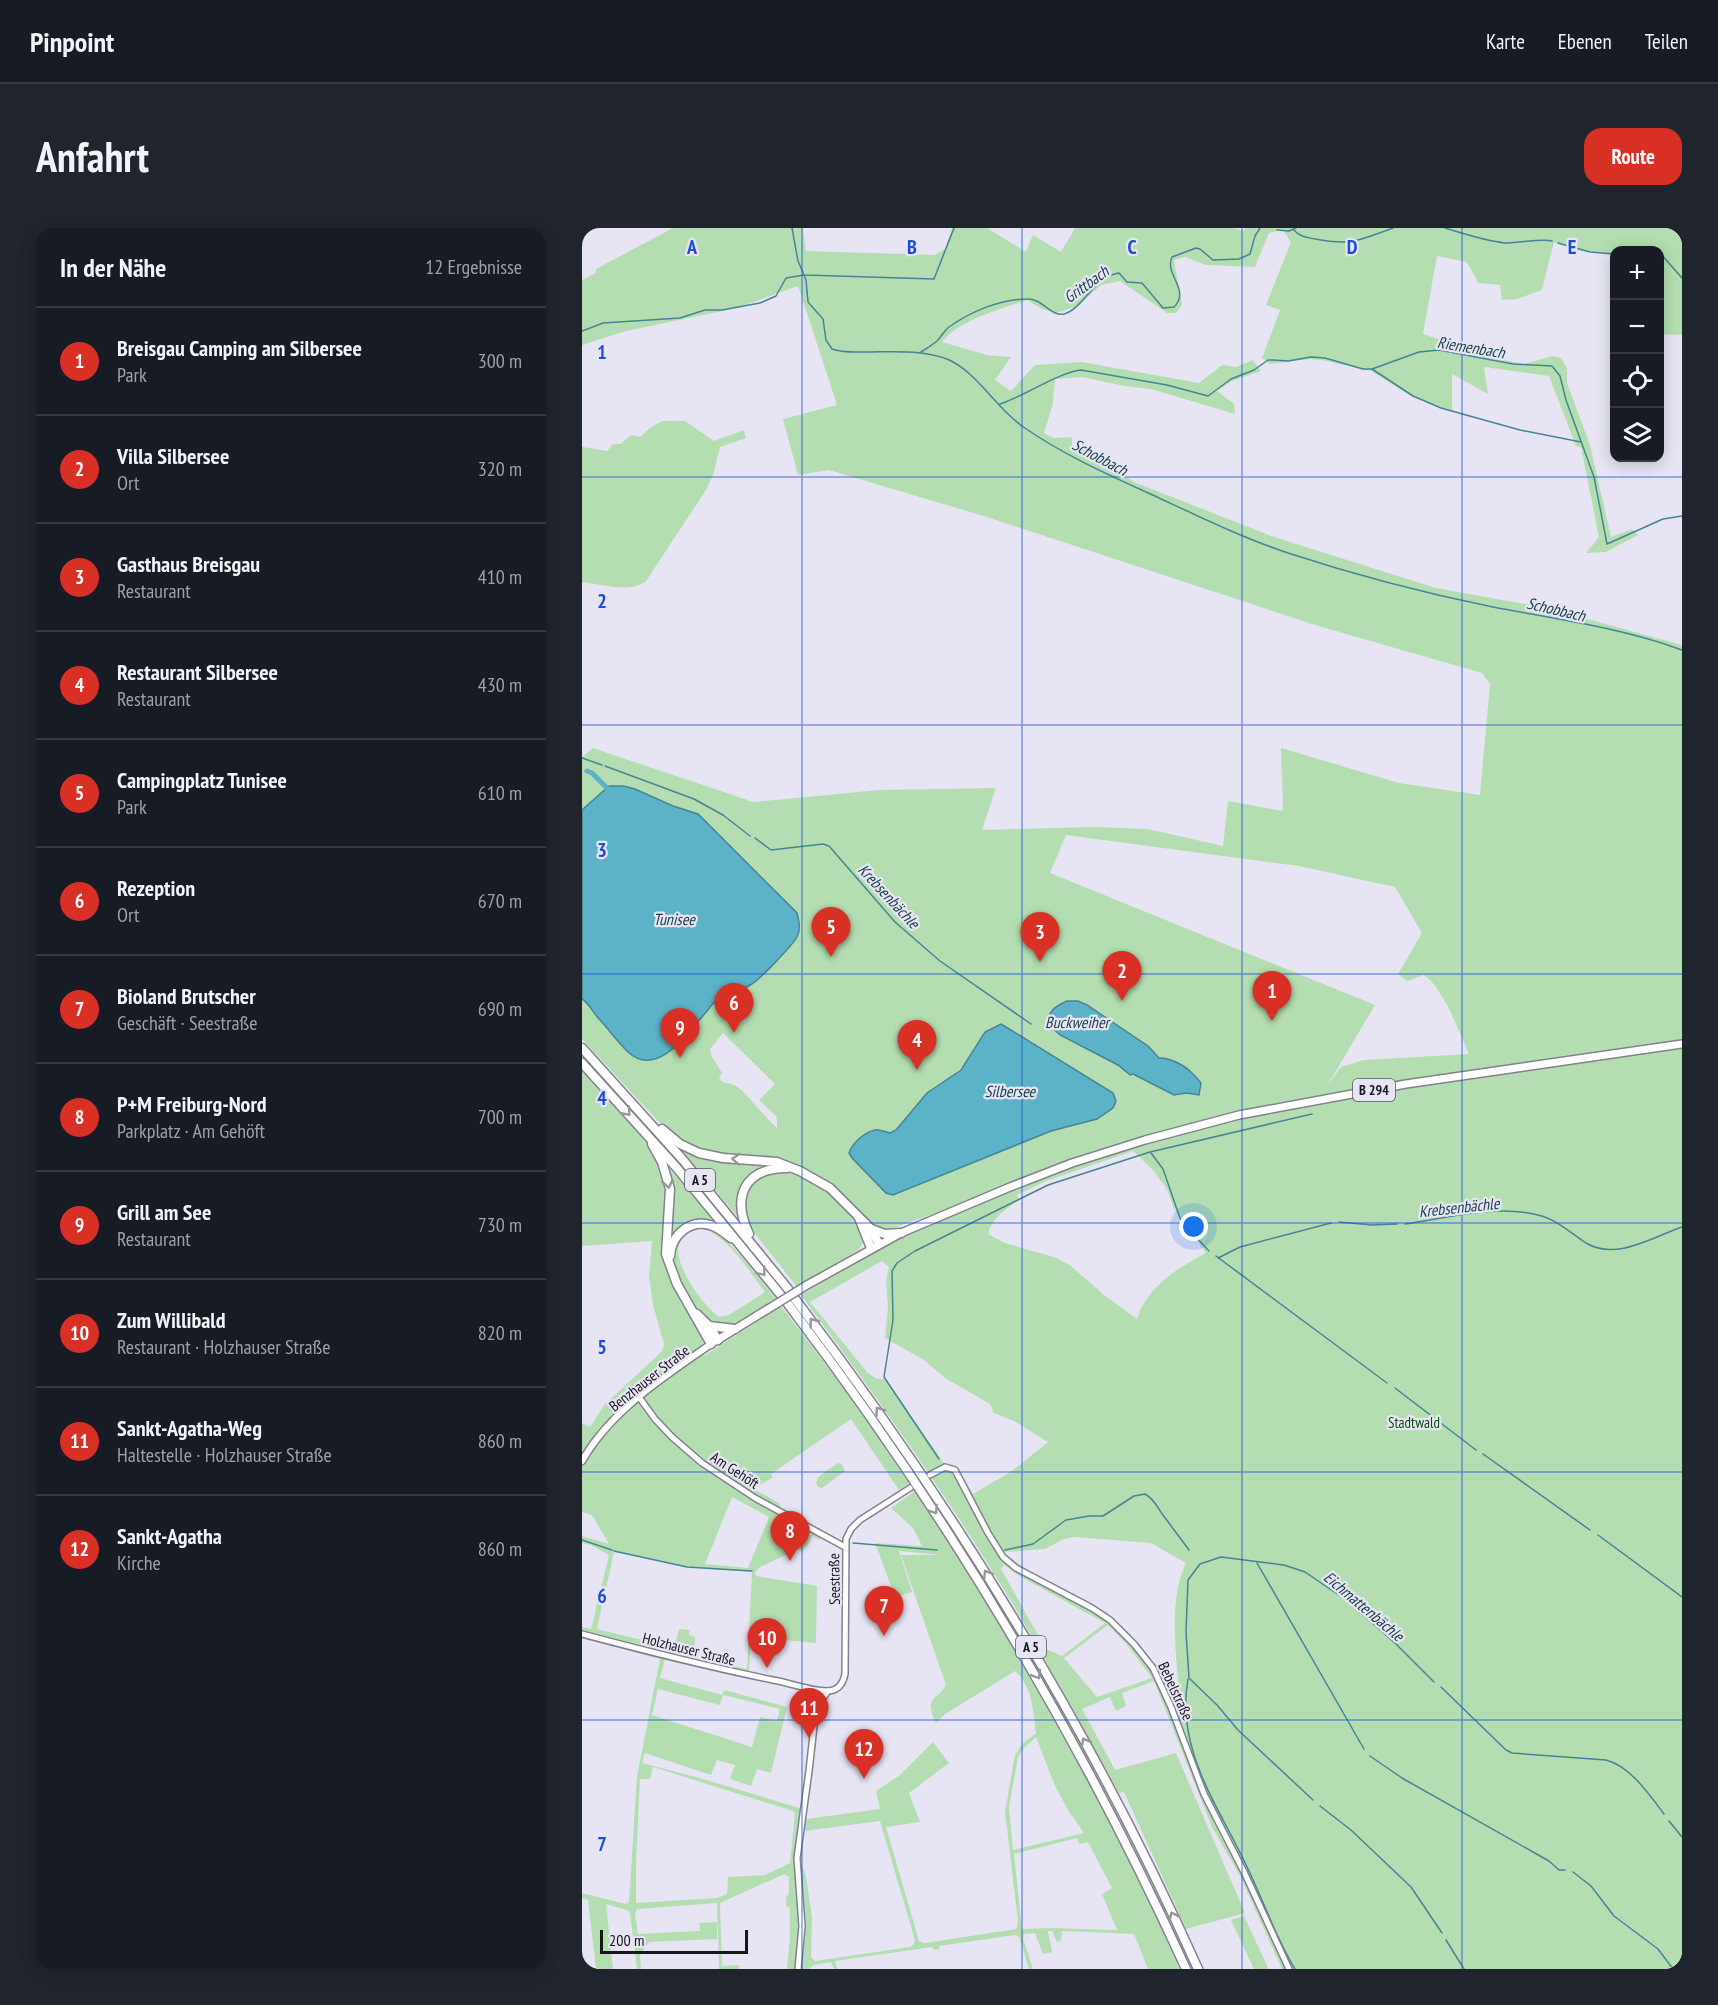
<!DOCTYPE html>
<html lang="de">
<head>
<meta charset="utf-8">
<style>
	:root { --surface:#171b24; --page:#20242c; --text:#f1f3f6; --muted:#9ea1a6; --line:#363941; --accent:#d93025 }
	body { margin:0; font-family:"PT Sans Narrow",sans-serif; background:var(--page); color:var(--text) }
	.controls { position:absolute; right:18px; top:18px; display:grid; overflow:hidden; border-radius:12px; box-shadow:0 3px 15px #0003 }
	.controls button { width:54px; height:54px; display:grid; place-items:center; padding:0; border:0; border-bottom:2px solid var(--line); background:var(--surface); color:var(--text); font:30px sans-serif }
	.scale { position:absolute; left:18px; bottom:15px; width:148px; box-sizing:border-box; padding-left:6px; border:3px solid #17161b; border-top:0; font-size:16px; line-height:21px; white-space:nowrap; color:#17161b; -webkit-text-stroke:4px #e7e5f3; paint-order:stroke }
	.you { position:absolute; left:612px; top:999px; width:21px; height:21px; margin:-15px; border:4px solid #fff; border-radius:50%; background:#1a73e8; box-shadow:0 0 0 9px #1a73e833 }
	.badge { display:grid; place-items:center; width:39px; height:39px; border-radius:50%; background:var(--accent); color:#fff; font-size:20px; font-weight:700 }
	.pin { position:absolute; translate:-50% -50px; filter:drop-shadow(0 2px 3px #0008) }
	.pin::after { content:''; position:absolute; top:32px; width:21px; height:18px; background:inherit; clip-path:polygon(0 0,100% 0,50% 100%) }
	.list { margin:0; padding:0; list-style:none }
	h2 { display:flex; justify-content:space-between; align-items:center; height:78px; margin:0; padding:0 24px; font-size:26px }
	h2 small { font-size:20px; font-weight:400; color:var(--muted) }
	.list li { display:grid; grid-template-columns:39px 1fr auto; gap:18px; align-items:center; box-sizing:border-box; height:108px; padding:0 24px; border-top:2px solid var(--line) }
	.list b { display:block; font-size:22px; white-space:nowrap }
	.list p { margin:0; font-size:20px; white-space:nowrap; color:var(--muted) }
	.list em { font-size:20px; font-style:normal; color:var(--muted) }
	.icon { flex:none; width:33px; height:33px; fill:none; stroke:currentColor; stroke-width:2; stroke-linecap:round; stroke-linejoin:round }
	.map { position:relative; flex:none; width:1100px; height:1741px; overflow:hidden; border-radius:18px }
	header { display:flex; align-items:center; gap:36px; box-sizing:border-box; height:84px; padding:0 30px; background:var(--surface); border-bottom:2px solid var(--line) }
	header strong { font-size:28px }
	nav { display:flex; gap:33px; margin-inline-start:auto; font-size:21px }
	.intro { display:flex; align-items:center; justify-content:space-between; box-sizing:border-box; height:144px; padding:0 36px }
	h1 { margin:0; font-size:42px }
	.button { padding:15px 27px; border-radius:18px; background:var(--accent); color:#fff; font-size:21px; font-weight:700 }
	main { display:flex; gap:36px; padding:0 36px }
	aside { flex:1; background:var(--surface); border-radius:18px; box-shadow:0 3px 15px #0003 }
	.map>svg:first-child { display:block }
</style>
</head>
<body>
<header>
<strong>Pinpoint</strong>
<nav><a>Karte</a><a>Ebenen</a><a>Teilen</a></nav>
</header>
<div class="intro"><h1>Anfahrt</h1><a class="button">Route</a></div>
<main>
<aside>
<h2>In der Nähe<small>12 Ergebnisse</small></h2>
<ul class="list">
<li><span class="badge">1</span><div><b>Breisgau Camping am Silbersee</b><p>Park</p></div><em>300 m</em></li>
<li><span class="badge">2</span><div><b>Villa Silbersee</b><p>Ort</p></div><em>320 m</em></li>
<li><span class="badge">3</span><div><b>Gasthaus Breisgau</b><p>Restaurant</p></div><em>410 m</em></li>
<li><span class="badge">4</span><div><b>Restaurant Silbersee</b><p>Restaurant</p></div><em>430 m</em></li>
<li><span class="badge">5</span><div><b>Campingplatz Tunisee</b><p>Park</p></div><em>610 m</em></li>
<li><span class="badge">6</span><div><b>Rezeption</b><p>Ort</p></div><em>670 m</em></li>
<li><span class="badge">7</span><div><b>Bioland Brutscher</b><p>Geschäft · Seestraße</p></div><em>690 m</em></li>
<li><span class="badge">8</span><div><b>P+M Freiburg-Nord</b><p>Parkplatz · Am Gehöft</p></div><em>700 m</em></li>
<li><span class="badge">9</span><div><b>Grill am See</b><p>Restaurant</p></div><em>730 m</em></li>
<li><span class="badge">10</span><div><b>Zum Willibald</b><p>Restaurant · Holzhauser Straße</p></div><em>820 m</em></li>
<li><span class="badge">11</span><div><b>Sankt-Agatha-Weg</b><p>Haltestelle · Holzhauser Straße</p></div><em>860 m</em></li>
<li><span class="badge">12</span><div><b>Sankt-Agatha</b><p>Kirche</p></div><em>860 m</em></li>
</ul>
</aside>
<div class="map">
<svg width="1100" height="1741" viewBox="0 0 1100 1741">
	<rect width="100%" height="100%" fill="#e7e5f3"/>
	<g fill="#b4deb1" fill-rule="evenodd">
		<path d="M91,0H221L224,23L352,27L363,21L370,0H405L444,24L451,7L479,24L493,0H652L661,3L664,0H1100V107L1078,106V22H1032V27L992,22L972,14L960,62L935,71L920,72L918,57L896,55L885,34L855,28L841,106L862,113L899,119L901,128L942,136L971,128L979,130L985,140V155L1008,217L1029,309L1050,301L1056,307L1024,324L1004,325L1017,309L999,219L994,218L967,148L902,139L906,166L870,146V184L831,169L789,143L740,132L729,131L688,136L680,130L698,82L684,77L709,14L701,2L687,5L673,39L624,37L603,29L592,32L600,77L594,85H585L538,53L519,57L496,78L474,85L460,81L445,72C419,81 377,92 360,114L405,127L429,129L413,152L429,163L453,137L500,134L617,155L640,137L654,139L671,132L679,143L650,153L635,163L652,176L653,186L569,161L543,158L500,149L473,151L471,175L462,205L472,210L490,209V221L511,226L552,254L692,309L854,360L965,380L1100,417V1741H700L658,1648L630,1599L572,1453L540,1465L544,1478L534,1483L528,1469L500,1481L533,1542L594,1525L663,1685L604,1701L542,1564L537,1565C495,1488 453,1410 406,1336C348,1243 284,1155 219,1067L297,1021L373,985L370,979L303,1003L290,998L253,958L218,938L137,928L106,917L75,892L0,811V771L6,775L16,789L45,823L92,820L126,782L130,775L170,756L216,708L215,685L116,586L91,578L53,561L27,558L0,582V529L11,520L171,574L297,562L414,560L400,602L511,599L566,601L641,618L646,573L701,583L699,520L817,555L898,567L908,456L900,445L733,397L405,289L247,242L216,247L201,191L255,177L216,58L155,80L44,103L0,117V52L14,45V41ZM484,607L717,638L813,659L840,705L816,746L825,753L842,747C862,761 877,804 887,826L782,832L759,839L745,858L793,777L468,645ZM403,804L515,891L469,903L312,967L304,965L270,930L267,925C270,915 283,904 293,902C298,901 302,904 308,905L314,902L361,853C383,844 390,821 403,804ZM141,805L193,856L177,872L195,889V900C183,890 166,866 154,858C147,854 142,857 137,850L140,845L129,827L128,821ZM551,923L570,941L585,961L592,981L624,1025C595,1040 565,1059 555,1091L522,1067L489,1038L475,1030L423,1015L406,1006C410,990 424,981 437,972L435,967L464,953ZM300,1033L307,1039L304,1053L306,1079L303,1110L342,1132L363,1150L408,1176L412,1185L432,1193L466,1214L430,1243L391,1266L376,1241L361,1234L304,1152L293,1150L285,1144L228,1074ZM492,1309L569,1315L604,1335C584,1375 596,1439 599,1483L596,1485L576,1440L541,1399L516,1380L442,1340L421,1324L463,1321L482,1311ZM422,1337L439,1349L523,1395L480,1428L464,1421L419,1341ZM526,1397L545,1417L570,1450L515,1469L482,1430Z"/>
		<path d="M80,193H103L132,213L162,202L164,210L138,219L131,247L124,262L64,353C47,366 20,356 0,354V219L26,223L31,216H39L49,207L58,209L68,200Z"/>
		<path d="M0,843C27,872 74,913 83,952C89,977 83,1006 81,1031C87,1060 109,1083 121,1110V1115L116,1120L122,1128L199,1078L271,1172L327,1255L317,1262L269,1191L189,1246L191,1249L172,1261L197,1275L199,1279L197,1283L239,1309L238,1312L230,1308L225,1318L220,1322H215L178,1339L173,1344L174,1348L235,1358L234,1415L170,1409L166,1450L83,1432L78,1450L140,1467L142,1462L205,1479L189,1545L175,1541L169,1558L148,1551L153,1537L135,1532L129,1547L63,1525L60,1535L121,1551L224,1582V1591L298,1581L294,1563L318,1547L351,1514L367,1535L327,1565L338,1594L304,1599L337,1713L343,1715L434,1701L436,1694L423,1583L433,1527L440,1516L454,1505C451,1483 451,1459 433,1443L363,1486L354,1495C341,1467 355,1474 364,1457L319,1327H359L317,1323L330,1364L313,1369L293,1315L340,1318L331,1300L309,1280L333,1263C433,1415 527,1573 597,1741H566L552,1706L480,1703L479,1712L475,1714L470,1703H466L470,1724L461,1726L453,1705L442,1706L441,1710L451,1741H447L437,1709L433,1707L357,1718L358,1721L352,1722L350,1719L253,1733L255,1741H252L249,1734L232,1737L227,1741H205L208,1708V1680L204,1678V1669L207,1666V1649L202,1646L138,1675L140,1738L157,1737V1741H137L135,1675L55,1681L53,1686L56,1706L118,1703L117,1695L135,1694V1711L67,1714L58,1727L59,1741H55L48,1685L45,1682L24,1676L31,1741H14L6,1672L0,1670V1665L44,1676L47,1674L55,1548L78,1431L0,1410V1399L9,1401L27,1327L9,1317L0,1315V1308L27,1316L10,1287L0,1284V1195L8,1199L23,1176L73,1130L80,1123L82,1116L71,1077L67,1049L70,1013L0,1018ZM150,1269L187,1289L166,1340L123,1336ZM32,1324L105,1339L170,1344L165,1441L112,1430L113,1409L107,1407L108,1402L97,1401L93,1420L15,1401ZM76,1461L138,1477L141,1467L198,1481L195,1493L178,1489L170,1519L70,1487ZM454,1509L473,1558L486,1582L502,1605L431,1622L427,1579L436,1529L442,1520ZM71,1539L211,1583L213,1585L208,1635L183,1647L146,1649L145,1666L135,1670L54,1675V1635L58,1551H68ZM298,1593L333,1712L332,1716L328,1719L233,1733L229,1729L230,1690L224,1647L219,1636L222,1603ZM495,1610L497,1616L506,1614L530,1660L520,1666L535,1702L471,1700L440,1701L432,1626Z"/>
		<path d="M58,889L191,1047L255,1131L253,1133L165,1019L56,891Z"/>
		<path d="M95,917L189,936L190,938L166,952L156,989Z"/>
		<path d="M84,937L135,995L117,993L87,1018Z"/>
		<path d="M206,943C236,955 263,973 277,1002C282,1011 283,1016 275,1023L215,1059L167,998C159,981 161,953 182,945C189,942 199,943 206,943Z"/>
		<path d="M123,998L136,1003L161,1030L194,1071C180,1080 153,1100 136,1097C118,1095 93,1047 91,1030C90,1023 94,1013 98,1008C103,1001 115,1000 123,998ZM118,1000C147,1008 166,1042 183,1064L147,1087L137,1089C122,1079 91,1036 97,1017C100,1008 109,1003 118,1000Z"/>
		<path d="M256,1235L260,1236L263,1243L240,1260L236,1259L234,1255L237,1248Z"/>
		<path d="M662,1688L686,1740L687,1741H672L649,1692Z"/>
	</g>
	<g fill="#5cb3c8" stroke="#478494" stroke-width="1.5">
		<path d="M27,558H42L53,561L91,578L116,586L215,685C217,693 219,701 215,709C210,718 179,750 170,756C155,765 135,767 126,782C108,802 76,852 46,824C36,814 27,802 18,792C11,785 8,776 0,771V582Z"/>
		<path d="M485,773H496L505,777L566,818L577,830C586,829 602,837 609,844C613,847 615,851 619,855L617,867L604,865L592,867L551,846L548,847L536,837L478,807L466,796C465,783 474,778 485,773Z"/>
		<path d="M419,796L531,865L534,873L531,880L515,891L469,903L311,967L304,965L270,930L267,925C270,915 283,904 293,902C298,901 302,904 308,905L314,902L345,865L379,842L403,804Z"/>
	</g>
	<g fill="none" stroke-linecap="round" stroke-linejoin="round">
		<g stroke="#478494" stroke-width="1.5">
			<path d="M210,0L216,33L222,47L352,51L372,0"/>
			<path d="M863,0C883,6 903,13 923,15C934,15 963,10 970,13"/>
			<path d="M695,2L707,3L714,0"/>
			<path d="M712,2C718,9 724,9 733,11C771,18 777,12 811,0"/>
			<path d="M976,15L1008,24L1032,26"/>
			<path d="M1078,25L1100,50"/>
			<path d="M0,103L21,95L98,90L123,82H140L178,75L194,68L204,50L222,47L224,52L226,74L241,91L244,112L250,121C261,125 272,124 282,124C309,124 339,121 365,131C394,143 414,180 440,198C481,227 529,248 575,269C618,289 661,310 706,325C773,347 842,365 911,379C974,391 1040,400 1100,422"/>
			<path d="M339,124C344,121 350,117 355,113C359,109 362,103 367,99C388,84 418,71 445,71C460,70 469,89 482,86C501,81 512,48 537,45L545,54L560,55L581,80L592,79C609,62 582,47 590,29L614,20L618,21L631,32L657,31L668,26L673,8L678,0"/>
			<path d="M790,141L831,168L859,180L938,202L999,214"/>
			<path d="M418,176C443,168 475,145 499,142L585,157L626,168L649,151L672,142L686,132H691L706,133L729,129L743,130L781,141H790L837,124L857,122L931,136L970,138L978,148L984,172L1012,249L1025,316L1081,291L1100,288"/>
			<path d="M0,530L20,537"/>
			<path d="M23,538L112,571L141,587L168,608"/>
			<path d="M173,610L189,622L241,616L247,618L313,694L358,733L449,796"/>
			<path d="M569,925L581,941L599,993L627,1023"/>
			<path d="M757,994L790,997L815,996"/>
			<path d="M823,996C866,990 914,976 956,987C974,991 989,1005 1004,1015C1034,1033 1071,1009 1100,999"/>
			<path d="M634,1028L805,1155"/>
			<path d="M636,1030L658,1019L749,995"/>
			<path d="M813,1160L894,1222"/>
			<path d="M901,1226L1008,1302"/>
			<path d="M357,1231L302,1149L311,1092L310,1043L315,1035L333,1023L466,957L568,924L730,886"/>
			<path d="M1016,1307L1100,1369"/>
			<path d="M0,1312L30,1322"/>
			<path d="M271,1315L355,1322"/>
			<path d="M423,1322L451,1316L484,1292L507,1288H521L552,1268L563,1266C574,1272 576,1282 584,1291C592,1302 599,1311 607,1322"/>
			<path d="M32,1323L105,1339L170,1343"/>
			<path d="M675,1335L782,1521"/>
			<path d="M606,1451C593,1523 638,1580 666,1641C682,1674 694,1710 713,1741"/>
			<path d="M859,1459L924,1522L930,1525L1024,1532C1048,1538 1067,1566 1082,1586"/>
			<path d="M788,1528L820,1550L967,1633L977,1642H983"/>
			<path d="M731,1572L656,1502L635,1477L607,1450L604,1404L606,1352L618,1336L639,1329L702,1337L723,1344L764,1372L813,1415L852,1454"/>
			<path d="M738,1578L769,1602L829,1659L860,1705"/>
			<path d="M1087,1593L1100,1609"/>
			<path d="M991,1644L1009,1658L1032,1688L1076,1721L1091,1741"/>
			<path d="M864,1712L882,1741"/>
		</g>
		<path stroke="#5cb3c8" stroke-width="5" d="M5,543L10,545L25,560"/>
		<path stroke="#c8c6d3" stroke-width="5" stroke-dasharray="5 2.5" stroke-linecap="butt" d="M328,1260L348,1247"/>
		<g stroke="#83818e" stroke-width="8">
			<g id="tertiary">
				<path d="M57,1169L73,1191L90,1209L120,1235L173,1270L263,1319"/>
				<path d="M348,1247L363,1239L373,1242L406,1305L421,1329L434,1340L510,1380L528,1392L552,1416L571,1440L589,1479L622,1566L663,1646L707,1741"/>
				<path d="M0,1406C64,1423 127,1439 191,1452C209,1455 227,1463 245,1463C256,1463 261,1456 263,1446L264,1311L269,1301L278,1292L328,1260"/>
				<path d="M234,1480L246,1463"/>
				<path d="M216,1741L220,1698L215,1630L227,1543L234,1480L224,1460"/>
			</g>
		</g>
		<g stroke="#83818e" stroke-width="9">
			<path id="secondary" d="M0,1233C29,1182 82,1149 129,1116"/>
		</g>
		<g stroke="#83818e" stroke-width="10">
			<g id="primary">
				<path d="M225,1057L319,1005L428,959L490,935L563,912L657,887L824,856L1100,816"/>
				<path d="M134,1113L186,1081"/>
			</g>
		</g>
		<g stroke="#83818e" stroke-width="11">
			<g id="motorway">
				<path d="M0,820L101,932L206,1061"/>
				<path d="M0,835L94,939L198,1066"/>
				<path d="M80,901L98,916L117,925L141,930L195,934L218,943L248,960L289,1001L303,1006L319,1005"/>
				<path d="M70,916L80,934L88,961L84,1026L95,1056L129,1116"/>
				<path d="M277,990L289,1020"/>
				<path d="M289,1001L297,1016"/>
				<path d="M167,1006C150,970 161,940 205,940"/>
				<path d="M88,1028C89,1007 108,991 128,997C136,999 143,1005 149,1010"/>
				<path d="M213,1071C372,1279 509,1502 616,1741"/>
				<path d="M206,1076C364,1284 496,1504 604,1741"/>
				<path d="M115,1086L127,1098L136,1112"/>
				<path d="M127,1098L153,1101"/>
			</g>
		</g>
		<use href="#tertiary" stroke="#fff" stroke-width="5"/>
		<use href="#secondary" stroke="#fff" stroke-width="6"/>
		<use href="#primary" stroke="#fff" stroke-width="7"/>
		<use href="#motorway" stroke="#fff" stroke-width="8"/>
		<g stroke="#83818e" stroke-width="10" stroke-linecap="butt">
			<path id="primary-bridge" d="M186,1081L225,1057"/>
		</g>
		<use href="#primary-bridge" stroke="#fff" stroke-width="7"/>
	</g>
	<defs><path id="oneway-chevron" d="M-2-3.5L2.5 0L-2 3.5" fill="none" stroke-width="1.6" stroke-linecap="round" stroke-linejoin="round" transform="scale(1.5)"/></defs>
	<g stroke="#979698">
		<use href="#oneway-chevron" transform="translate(45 884) rotate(48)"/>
		<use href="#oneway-chevron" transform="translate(154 931) rotate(-177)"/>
		<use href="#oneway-chevron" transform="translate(86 956) rotate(80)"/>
		<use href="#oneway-chevron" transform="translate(180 1044) rotate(52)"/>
		<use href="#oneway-chevron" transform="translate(231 1094) rotate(-127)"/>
		<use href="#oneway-chevron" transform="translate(297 1183) rotate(-125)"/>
		<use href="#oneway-chevron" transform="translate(352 1282) rotate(57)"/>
		<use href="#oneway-chevron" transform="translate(405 1346) rotate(-122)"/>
		<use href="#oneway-chevron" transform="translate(455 1447) rotate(60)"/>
		<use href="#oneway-chevron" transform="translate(503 1514) rotate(-118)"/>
		<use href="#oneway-chevron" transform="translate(591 1688) rotate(-116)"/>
	</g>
	<path fill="none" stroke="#1d4ed8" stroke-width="1.5" stroke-opacity="0.55" d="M220,0V1741M440,0V1741M660,0V1741M880,0V1741M0,249H1100M0,497H1100M0,746H1100M0,995H1100M0,1244H1100M0,1492H1100"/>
	<g text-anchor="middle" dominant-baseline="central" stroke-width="4.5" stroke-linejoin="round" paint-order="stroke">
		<g fill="#e7e5f3" stroke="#55545c" stroke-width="1.5">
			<rect x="771" y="851" width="42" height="22" rx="4.5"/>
			<rect x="103" y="941" width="30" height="22" rx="4.5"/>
			<rect x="434" y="1408" width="30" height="22" rx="4.5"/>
		</g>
		<g font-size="14" font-weight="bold" fill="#17161b">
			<text x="792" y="862">B 294</text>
			<text x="118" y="952">A 5</text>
			<text x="449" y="1419">A 5</text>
		</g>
		<g font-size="15" fill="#17161b" stroke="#e7e5f3">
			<text transform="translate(67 1150) rotate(-38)">Benzhauser Straße</text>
			<text transform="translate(153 1242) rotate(33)">Am Gehöft</text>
			<text transform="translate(252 1351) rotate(-91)">Seestraße</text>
			<text transform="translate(107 1421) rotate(14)">Holzhauser Straße</text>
			<text transform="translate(594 1463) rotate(65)">Bebelstraße</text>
		</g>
		<g font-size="15" fill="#084f0a" stroke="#e7e5f3">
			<text x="832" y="1194">Stadtwald</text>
		</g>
		<g font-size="16" font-style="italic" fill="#1a424b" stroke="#e7e5f3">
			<text transform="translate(504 56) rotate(-36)">Grittbach</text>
			<text transform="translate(889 119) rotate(9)">Riemenbach</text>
			<text transform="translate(518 229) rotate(28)">Schobbach</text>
			<text transform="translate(974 381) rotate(13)">Schobbach</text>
			<text transform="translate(307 668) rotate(47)">Krebsenbächle</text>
			<text x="92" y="691">Tunisee</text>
			<text x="495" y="794">Buckweiher</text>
			<text x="428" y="863">Silbersee</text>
			<text transform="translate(877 979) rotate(-6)">Krebsenbächle</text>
			<text transform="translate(782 1378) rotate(40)">Eichmattenbächle</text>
		</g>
	</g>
	<g font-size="20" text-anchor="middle" font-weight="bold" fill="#1d4ed8" stroke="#e7e5f3" stroke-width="4.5" stroke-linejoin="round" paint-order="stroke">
		<text x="110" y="26">A</text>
		<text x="330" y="26">B</text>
		<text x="550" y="26">C</text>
		<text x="770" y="26">D</text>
		<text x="990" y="26">E</text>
		<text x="20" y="131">1</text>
		<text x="20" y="380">2</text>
		<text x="20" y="629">3</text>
		<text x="20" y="877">4</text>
		<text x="20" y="1126">5</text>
		<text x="20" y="1375">6</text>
		<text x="20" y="1623">7</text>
	</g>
</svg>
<div class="controls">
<button>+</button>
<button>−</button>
<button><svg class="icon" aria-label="locate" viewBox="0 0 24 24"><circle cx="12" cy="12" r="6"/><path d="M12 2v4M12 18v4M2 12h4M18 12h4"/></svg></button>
<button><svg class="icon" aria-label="layers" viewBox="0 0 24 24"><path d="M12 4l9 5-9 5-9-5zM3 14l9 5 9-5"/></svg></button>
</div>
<div class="scale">200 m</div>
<div class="you"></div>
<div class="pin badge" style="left:690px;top:793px">1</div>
<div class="pin badge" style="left:540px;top:773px">2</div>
<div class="pin badge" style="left:458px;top:734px">3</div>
<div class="pin badge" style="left:335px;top:842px">4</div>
<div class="pin badge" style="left:249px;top:729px">5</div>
<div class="pin badge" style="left:152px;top:805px">6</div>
<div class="pin badge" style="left:302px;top:1408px">7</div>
<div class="pin badge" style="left:208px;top:1333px">8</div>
<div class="pin badge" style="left:98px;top:830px">9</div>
<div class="pin badge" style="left:185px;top:1440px">10</div>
<div class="pin badge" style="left:227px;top:1510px">11</div>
<div class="pin badge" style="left:282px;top:1551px">12</div>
</div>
</main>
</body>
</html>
